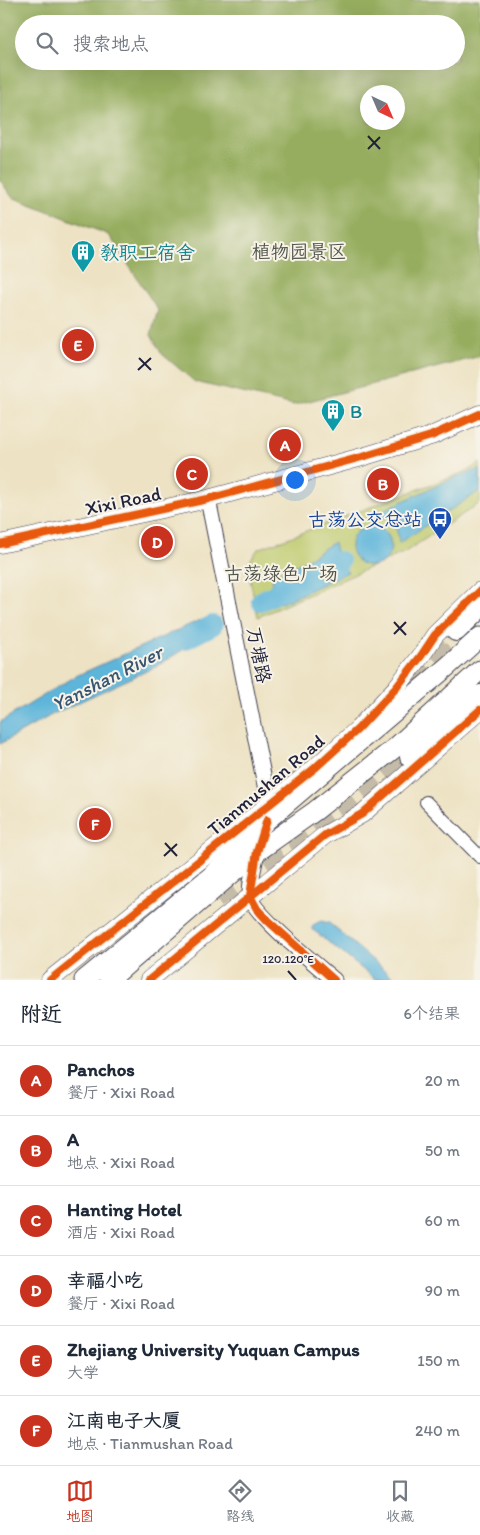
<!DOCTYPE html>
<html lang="zh">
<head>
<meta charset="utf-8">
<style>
	:root { --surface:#fff; --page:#f6f6f7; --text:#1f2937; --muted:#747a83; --line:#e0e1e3; --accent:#c8321e }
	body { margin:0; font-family:Itim,"LXGW WenKai TC",sans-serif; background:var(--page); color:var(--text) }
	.compass { position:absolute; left:360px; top:85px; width:45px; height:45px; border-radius:50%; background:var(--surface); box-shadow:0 5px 20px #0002; rotate:136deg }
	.you { position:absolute; left:294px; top:479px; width:18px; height:18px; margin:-12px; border:4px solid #fff; border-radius:50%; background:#1a73e8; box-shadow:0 0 0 8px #1a73e833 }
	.badge { display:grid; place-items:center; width:32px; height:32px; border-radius:50%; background:var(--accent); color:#fff; font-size:16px; font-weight:700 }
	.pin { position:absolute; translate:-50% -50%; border:2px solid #fff; box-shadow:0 1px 5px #0006 }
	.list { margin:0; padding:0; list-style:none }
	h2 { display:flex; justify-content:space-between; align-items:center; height:65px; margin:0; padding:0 20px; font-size:21px }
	h2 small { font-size:16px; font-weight:400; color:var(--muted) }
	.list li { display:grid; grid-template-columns:32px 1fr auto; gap:15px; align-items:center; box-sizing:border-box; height:70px; padding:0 20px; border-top:1px solid var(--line) }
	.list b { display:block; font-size:19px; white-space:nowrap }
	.list p { margin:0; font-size:16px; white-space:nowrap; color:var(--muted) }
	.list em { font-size:16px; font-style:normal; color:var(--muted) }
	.icon { flex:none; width:28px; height:28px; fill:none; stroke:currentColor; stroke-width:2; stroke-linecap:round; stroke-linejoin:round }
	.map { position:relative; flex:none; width:480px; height:980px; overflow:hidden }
	.search { position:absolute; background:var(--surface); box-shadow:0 5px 20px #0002; left:15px; right:15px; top:15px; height:55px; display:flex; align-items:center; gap:12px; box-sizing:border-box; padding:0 18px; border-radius:28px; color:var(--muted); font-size:19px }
	.sheet { height:485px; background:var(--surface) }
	nav { display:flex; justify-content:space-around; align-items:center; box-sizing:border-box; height:70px; border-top:1px solid var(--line); background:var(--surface); font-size:14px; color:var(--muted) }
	nav a { display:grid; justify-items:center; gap:2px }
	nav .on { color:var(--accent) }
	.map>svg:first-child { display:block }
</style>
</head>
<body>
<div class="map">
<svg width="480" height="980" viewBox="0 0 480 980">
	<rect width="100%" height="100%" fill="#f7f3e8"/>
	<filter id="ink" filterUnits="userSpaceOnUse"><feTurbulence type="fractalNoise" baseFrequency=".02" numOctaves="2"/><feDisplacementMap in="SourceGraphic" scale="10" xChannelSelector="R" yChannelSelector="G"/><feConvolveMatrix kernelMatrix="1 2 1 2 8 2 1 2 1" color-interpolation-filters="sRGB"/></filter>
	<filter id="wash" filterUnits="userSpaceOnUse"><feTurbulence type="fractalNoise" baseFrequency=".0096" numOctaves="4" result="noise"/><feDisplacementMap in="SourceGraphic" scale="20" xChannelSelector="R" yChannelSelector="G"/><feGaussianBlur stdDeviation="1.12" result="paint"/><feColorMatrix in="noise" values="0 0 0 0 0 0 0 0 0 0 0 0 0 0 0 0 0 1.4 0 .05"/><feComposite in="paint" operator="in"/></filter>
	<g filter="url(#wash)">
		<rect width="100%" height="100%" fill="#ede2c3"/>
		<path fill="#bdc96a" stroke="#707652" d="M480,463V503L405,552L258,617L247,565L258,549L467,471Z"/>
		<path fill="#96ad5e" stroke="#5c684c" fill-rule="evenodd" d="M0,0H480V356L294,405L195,382L162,354L151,335L158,310L109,235L12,197L0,180ZM24,24H456V61H24ZM368,92H398V122H368Z"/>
		<g fill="#5db5da" stroke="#406c8a">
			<path d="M480,469V491L399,543C397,524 392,516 372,515L456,477Z"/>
			<circle cx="371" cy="546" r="20"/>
			<path d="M334,542C336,553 339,563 348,572L282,603L268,598L273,577L306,560Z"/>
			<path d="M200,620L209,627L205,636L155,667L55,713L0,744V722L76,676Z"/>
			<path d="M321,921L329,923L396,980H376L312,929L313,925Z"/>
		</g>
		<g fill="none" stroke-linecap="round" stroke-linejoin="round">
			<g stroke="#5db5da" stroke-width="20">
				<path d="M261,601L340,561"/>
				<path d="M184,640L213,625"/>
			</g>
		</g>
	</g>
	<g filter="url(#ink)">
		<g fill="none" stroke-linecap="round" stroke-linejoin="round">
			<g stroke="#c4bca8" stroke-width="20" stroke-dasharray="20 10" stroke-linecap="butt">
				<path d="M411,679L456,631"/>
				<path d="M216,898L337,817L410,757"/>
			</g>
			<g stroke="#403f4f" stroke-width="14">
				<path id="minor" d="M426,802L480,857"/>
			</g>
			<g stroke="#403f4f" stroke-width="17">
				<g id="tertiary">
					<path d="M208,499L269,805L268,814"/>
					<path d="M259,846C256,854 249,888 250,896C252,913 318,966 334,980"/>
				</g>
			</g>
			<g stroke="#403f4f" stroke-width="19">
				<g id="secondary">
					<path d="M0,544L208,499L362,457L431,436L480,414"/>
					<path d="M50,980L315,768L358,729L396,688L421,656L435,635L480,591"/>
					<path d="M149,980L325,835L362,814L480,710"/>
				</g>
			</g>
			<g stroke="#403f4f" stroke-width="21">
				<g id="primary">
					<path d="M84,980L211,876L267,820L448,666L480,637"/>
					<path d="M109,980L257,852L315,811L396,747L480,670"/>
				</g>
			</g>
			<g stroke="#403f4f" stroke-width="22">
				<g id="trunk">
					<path d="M456,631L480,608"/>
					<path d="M410,757L480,695"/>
				</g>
			</g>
			<use href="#minor" stroke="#fff" stroke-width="12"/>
			<use href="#tertiary" stroke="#fff" stroke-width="15"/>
			<use href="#secondary" stroke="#fff" stroke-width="18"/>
			<use href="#primary" stroke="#fff" stroke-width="19"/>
			<use href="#trunk" stroke="#fff" stroke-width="20"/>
			<g stroke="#f7f3e8" stroke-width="11">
				<g id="cycleway">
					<path d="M0,544L208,499L362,457L431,436L480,414"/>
					<path d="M267,820L257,852L250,896L257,909L268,921L334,980"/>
					<path d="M50,980L315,768L358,729L396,688L421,656L435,635L480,591"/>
					<path d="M149,980L325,835L362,814L480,710"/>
				</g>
			</g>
			<use href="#cycleway" stroke="#e8590c" stroke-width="8"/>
		</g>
	</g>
	<path fill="none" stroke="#22223b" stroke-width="2" d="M368,136L380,149M368,149L380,137M139,358L151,370M138,370L151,358M394,622L406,635M394,634L406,622M165,843L177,856M164,856L177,844M288,971L296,980"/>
	<defs>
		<g id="building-pin" transform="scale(1.25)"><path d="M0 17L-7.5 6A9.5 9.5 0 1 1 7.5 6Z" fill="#0f9aa8" stroke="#f7f3e8"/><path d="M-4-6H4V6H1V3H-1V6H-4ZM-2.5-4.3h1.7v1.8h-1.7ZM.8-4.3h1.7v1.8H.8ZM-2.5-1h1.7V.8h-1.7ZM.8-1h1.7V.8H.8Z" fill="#fff"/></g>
		<g id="bus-pin" transform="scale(1.25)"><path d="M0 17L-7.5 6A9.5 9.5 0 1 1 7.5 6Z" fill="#1a4fb4" stroke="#f7f3e8"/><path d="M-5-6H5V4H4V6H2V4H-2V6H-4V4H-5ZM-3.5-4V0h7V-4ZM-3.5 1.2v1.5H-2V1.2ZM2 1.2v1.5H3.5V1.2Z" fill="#fff"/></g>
	</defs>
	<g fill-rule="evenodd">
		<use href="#building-pin" x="83" y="252"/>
		<use href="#building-pin" x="333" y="411"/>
		<use href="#bus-pin" x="440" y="519"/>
	</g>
	<g text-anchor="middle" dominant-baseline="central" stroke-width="4" stroke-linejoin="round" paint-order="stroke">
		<g font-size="19" fill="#505449" stroke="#f7f3e8">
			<text x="299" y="251">植物园景区</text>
			<text x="281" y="573">古荡绿色广场</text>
		</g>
		<g font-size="19" fill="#0d838f" stroke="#f7f3e8" text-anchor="start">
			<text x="100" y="252">教职工宿舍</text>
			<text x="350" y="411">B</text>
		</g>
		<g font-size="19" fill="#22223b" stroke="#f7f3e8">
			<text transform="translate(123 501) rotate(-12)">Xixi Road</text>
			<text transform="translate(259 655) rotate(79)">万塘路</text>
			<text transform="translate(266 785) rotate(-40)">Tianmushan Road</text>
		</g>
		<g font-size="19" fill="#164399" stroke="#f7f3e8" text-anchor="end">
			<text x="422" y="519">古荡公交总站</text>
		</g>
		<g font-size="20" font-style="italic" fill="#375573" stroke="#f7f3e8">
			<text transform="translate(107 678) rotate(-27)">Yanshan River</text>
		</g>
	</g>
	<g font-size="12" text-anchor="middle" fill="#22223b" stroke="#f7f3e8" stroke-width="4" stroke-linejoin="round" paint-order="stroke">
		<text x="288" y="963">120.120°E</text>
	</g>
</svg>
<svg class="compass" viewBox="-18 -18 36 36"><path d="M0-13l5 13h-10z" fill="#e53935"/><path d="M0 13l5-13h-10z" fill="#747a83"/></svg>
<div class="you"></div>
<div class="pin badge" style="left:285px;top:445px">A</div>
<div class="pin badge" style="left:383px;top:484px">B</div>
<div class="pin badge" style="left:192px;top:474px">C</div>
<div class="pin badge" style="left:157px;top:542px">D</div>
<div class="pin badge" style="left:78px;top:345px">E</div>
<div class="pin badge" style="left:95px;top:824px">F</div>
<div class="search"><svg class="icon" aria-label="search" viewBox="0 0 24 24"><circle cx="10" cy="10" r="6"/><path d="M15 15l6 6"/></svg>搜索地点</div>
</div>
<section class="sheet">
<h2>附近<small>6个结果</small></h2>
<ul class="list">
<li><span class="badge">A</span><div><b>Panchos</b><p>餐厅 · Xixi Road</p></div><em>20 m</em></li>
<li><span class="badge">B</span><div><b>A</b><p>地点 · Xixi Road</p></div><em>50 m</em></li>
<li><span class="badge">C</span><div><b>Hanting Hotel</b><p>酒店 · Xixi Road</p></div><em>60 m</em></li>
<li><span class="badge">D</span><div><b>幸福小吃</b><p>餐厅 · Xixi Road</p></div><em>90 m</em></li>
<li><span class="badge">E</span><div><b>Zhejiang University Yuquan Campus</b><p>大学</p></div><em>150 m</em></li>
<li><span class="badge">F</span><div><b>江南电子大厦</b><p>地点 · Tianmushan Road</p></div><em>240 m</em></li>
</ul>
</section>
<nav>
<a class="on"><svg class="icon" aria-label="map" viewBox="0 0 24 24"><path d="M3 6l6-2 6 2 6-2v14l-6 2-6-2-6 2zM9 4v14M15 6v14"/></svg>地图</a>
<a><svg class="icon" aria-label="directions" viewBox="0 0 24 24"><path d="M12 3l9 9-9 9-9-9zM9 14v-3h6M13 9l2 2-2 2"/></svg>路线</a>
<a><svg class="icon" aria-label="saved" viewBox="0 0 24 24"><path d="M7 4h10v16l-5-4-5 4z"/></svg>收藏</a>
</nav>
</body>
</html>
